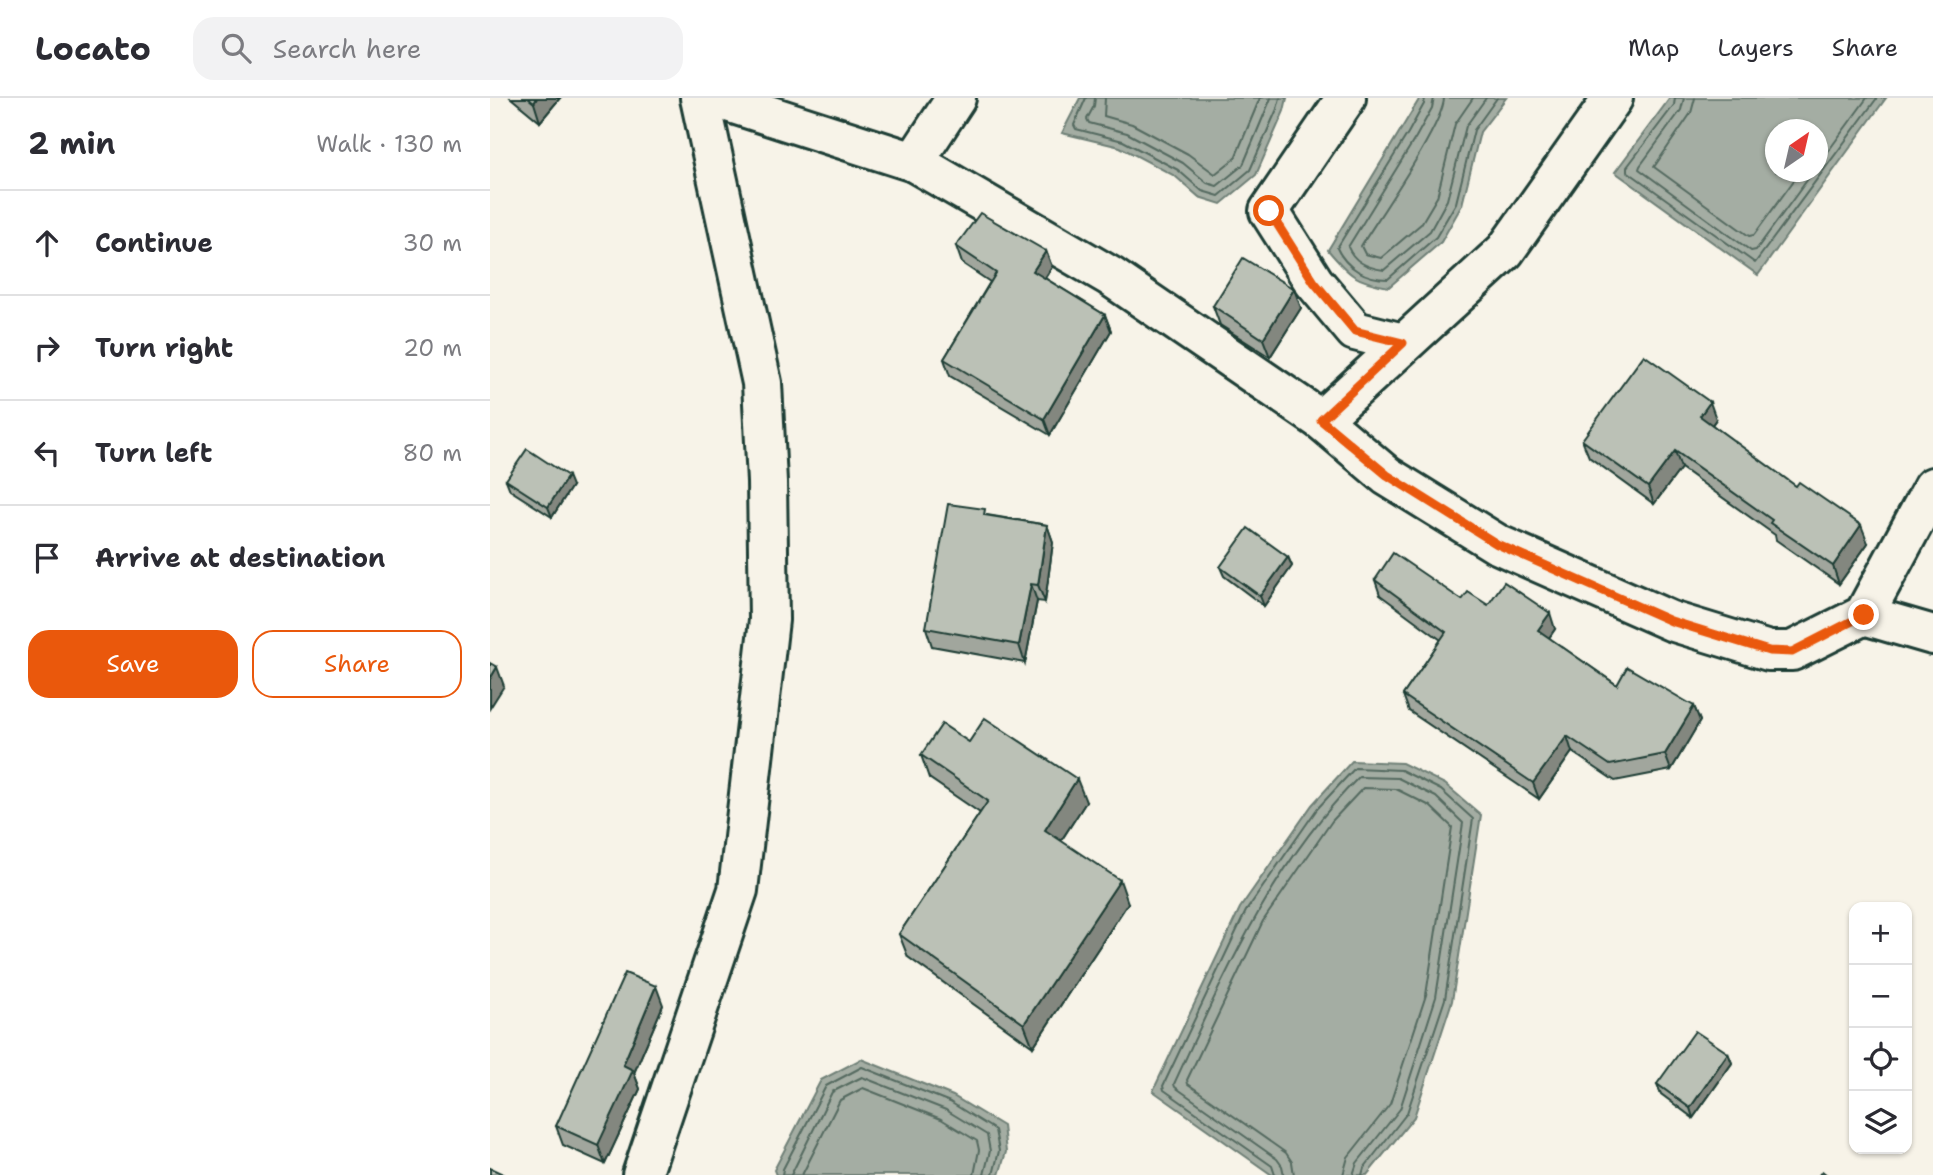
<!DOCTYPE html>
<html lang="en">
<head>
<meta charset="utf-8">
<style>
	:root { --surface:#fff; --page:#f2f2f3; --text:#2b2b33; --muted:#7c7c81; --line:#e1e1e2; --accent:#ea580c }
	body { margin:0; font-family:"Shantell Sans",sans-serif; background:var(--page); color:var(--text) }
	.controls { position:absolute; right:21px; bottom:21px; display:grid; overflow:hidden; border-radius:14px; box-shadow:0 2px 5px #0004 }
	.controls button { width:63px; height:63px; display:grid; place-items:center; padding:0; border:0; border-bottom:2px solid var(--line); background:var(--surface); color:var(--text); font:35px sans-serif }
	.compass { position:absolute; left:1275px; top:21px; width:63px; height:63px; border-radius:50%; background:var(--surface); box-shadow:0 2px 5px #0004; rotate:34deg }
	.stop { position:absolute; width:21px; height:21px; margin:-16px; border:5px solid #ea580c; border-radius:50%; background:#fff }
	.stop.end { background:#ea580c; border-color:#fff; box-shadow:0 2px 7px #0008 }
	.list { margin:0; padding:0; list-style:none }
	h2 { display:flex; justify-content:space-between; align-items:center; height:91px; margin:0; padding:0 28px; font-size:30px }
	h2 small { font-size:23px; font-weight:400; color:var(--muted) }
	.list li { display:grid; grid-template-columns:46px 1fr auto; gap:21px; align-items:center; box-sizing:border-box; height:105px; padding:0 28px; border-top:2px solid var(--line) }
	.list b { display:block; font-size:26px; white-space:nowrap }
	.list em { font-size:23px; font-style:normal; color:var(--muted) }
	.actions { display:flex; gap:14px; padding:21px 28px }
	.actions a { flex:1; padding:16px 0; border:2px solid var(--accent); border-radius:21px; text-align:center; font-size:24px; color:var(--accent) }
	.actions .main { background:var(--accent); color:#fff }
	.icon { flex:none; width:38px; height:38px; fill:none; stroke:currentColor; stroke-width:2; stroke-linecap:round; stroke-linejoin:round }
	.map { position:relative; flex:none; width:1443px; height:1077px; overflow:hidden }
	header { display:flex; align-items:center; gap:42px; box-sizing:border-box; height:98px; padding:0 35px; background:var(--surface); border-bottom:2px solid var(--line) }
	header strong { font-size:33px }
	nav { display:flex; gap:38px; margin-inline-start:auto; font-size:24px }
	.search { width:490px; height:63px; background:var(--page); display:flex; align-items:center; gap:18px; box-sizing:border-box; padding:0 24px; border-radius:21px; color:var(--muted); font-size:26px }
	main { display:flex }
	aside { flex:1; background:var(--surface) }
	.map>svg:first-child { display:block }
</style>
</head>
<body>
<header>
<strong>Locato</strong>
<div class="search"><svg class="icon" aria-label="search" viewBox="0 0 24 24"><circle cx="10" cy="10" r="6"/><path d="M15 15l6 6"/></svg>Search here</div>
<nav><a>Map</a><a>Layers</a><a>Share</a></nav>
</header>
<main>
<aside>
<h2>2 min<small>Walk · 130 m</small></h2>
<ul class="list">
<li><svg class="icon" aria-label="ahead" viewBox="0 0 24 24"><path d="M12 20V5M6 11l6-6 6 6"/></svg><div><b>Continue</b></div><em>30 m</em></li>
<li><svg class="icon" aria-label="right" viewBox="0 0 24 24"><path d="M7 20v-9h11M14 6l5 5-5 5"/></svg><div><b>Turn right</b></div><em>20 m</em></li>
<li><svg class="icon" aria-label="left" viewBox="0 0 24 24"><path d="M17 20v-9H6M10 6l-5 5 5 5"/></svg><div><b>Turn left</b></div><em>80 m</em></li>
<li><svg class="icon" aria-label="arrive" viewBox="0 0 24 24"><path d="M6 21V4h12l-3 4 3 4H6"/></svg><div><b>Arrive at destination</b></div></li>
</ul>
<div class="actions"><a class="main">Save</a><a>Share</a></div>
</aside>
<div class="map">
<svg width="1443" height="1077" viewBox="0 0 1443 1077">
	<rect width="100%" height="100%" fill="#f7f3e8"/>
	<filter id="ink" filterUnits="userSpaceOnUse"><feTurbulence type="fractalNoise" baseFrequency=".0143" numOctaves="2"/><feDisplacementMap in="SourceGraphic" scale="14" xChannelSelector="R" yChannelSelector="G"/><feConvolveMatrix kernelMatrix="1 2 1 2 8 2 1 2 1" color-interpolation-filters="sRGB"/></filter>
	<g filter="url(#ink)">
		<g fill="#a4ada3" stroke="#6f8077" stroke-width="2" fill-rule="evenodd">
			<path d="M590,0H797L794,13L766,77L731,106L709,99L685,78L630,49L572,35Z"/>
			<path d="M930,0H1016L990,34L972,107L951,144L899,189C865,183 860,178 838,152Z"/>
			<path d="M1180,0H1396L1268,177L1125,74ZM1286,32H1328V74H1286Z"/>
			<path d="M862,663L912,665L955,686L991,717L962,903L924,1019L877,1077H782L663,993L750,810L822,707Z"/>
			<path d="M371,961L463,998L513,1028L516,1054L509,1077H286L284,1072L331,982Z"/>
		</g>
		<g fill="none" stroke-linecap="round" stroke-linejoin="round">
			<g stroke="#546a60" stroke-width="2">
				<path d="M596,0L584,27L586,31L633,43L688,72L712,93L729,98L760,72L787,11L790,0"/>
				<path d="M605,0L604,8L597,21L599,25L637,35L693,65L717,85L727,88L753,67L781,0"/>
				<path d="M615,0L614,18L642,26L698,56L725,76L745,60L770,0"/>
				<path d="M935,0L934,6L918,35L847,150C856,170 876,181 898,181L946,139L966,105L984,32L1007,0"/>
				<path d="M944,0L942,10L926,39L858,149C864,164 878,170 894,172L940,133L957,102L976,28L996,0"/>
				<path d="M954,0C954,26 888,120 871,148L875,156L891,160L931,126L947,99L965,26L983,0"/>
				<path d="M1185,0L1184,7L1137,69V73L1265,165L1387,0"/>
				<path d="M1194,0L1191,12L1150,68L1149,71L1261,153L1266,152L1323,74"/>
				<path d="M1205,0L1201,15L1164,69L1259,138L1264,137L1310,74"/>
				<path d="M1328,67L1377,0"/>
				<path d="M292,1077L293,1071L336,988L372,969L460,1004L505,1032L509,1053L503,1077"/>
				<path d="M301,1077L342,994L372,979L456,1012L497,1037L500,1053L494,1077"/>
				<path d="M312,1077L350,1002L373,990L451,1021L487,1043L489,1052L484,1077"/>
				<path d="M785,1077L782,1068L674,992L673,988L756,813L827,711L865,670L911,672L951,692L983,721L955,901L917,1015L874,1070L872,1077"/>
				<path d="M794,1077L792,1068L787,1061L685,989L684,986C734,878 783,764 869,679L908,680L946,699L973,725L946,899L910,1011L867,1065L863,1077"/>
				<path d="M804,1077L802,1064L796,1055L698,986L697,982L773,823L842,723L873,690L906,691L940,708L962,729L936,897L900,1006L858,1059L853,1077"/>
			</g>
			<g stroke="#1f3d34" stroke-width="44">
				<g id="minor">
					<path d="M225,0L424,64L620,178L831,322L897,378L1007,446L1181,523L1279,553H1302L1374,517L1443,389"/>
					<path d="M856,0L779,113L824,184L865,233L913,245"/>
					<path d="M424,64L466,0"/>
					<path d="M831,322L1015,153L1123,0"/>
					<path d="M1374,517L1443,537"/>
					<path d="M152,1077L248,792L279,522L277,384L272,285L210,0"/>
				</g>
			</g>
			<use href="#minor" stroke="#f7f3e8" stroke-width="38"/>
		</g>
		<g fill="#a1a69d" stroke="#1f3d34" stroke-width="2">
			<path d="M21,0H70L50,24Z"/>
			<path d="M466,148L556,153L562,169L555,180L615,217L621,233L560,337L460,278L454,261L500,184L472,165Z"/>
			<path d="M723,208L811,210L780,259L730,227Z"/>
			<path d="M1226,321L1222,327L1378,445L1349,486L1286,442L1285,437L1191,370L1164,406L1099,359L1092,342Z"/>
			<path d="M16,382L82,388L62,419L20,392Z"/>
			<path d="M497,417L557,427L563,444L555,504L547,503L535,565L442,548L436,530Z"/>
			<path d="M798,459L802,468L774,508L734,478L730,469Z"/>
			<path d="M885,482L998,507L1065,531L1059,540L1127,587L1204,608L1210,623L1181,672L1125,683L1082,654L1049,701L919,613L913,597L951,542L890,497Z"/>
			<path d="M479,644L596,704L571,743L638,805L543,949L418,859L409,836L490,715L439,680L431,657Z"/>
			<path d="M173,907L144,975L150,991L115,1066L73,1047L66,1028Z"/>
			<path d="M1238,955L1242,965L1203,1020L1171,996L1167,986Z"/>
		</g>
		<g fill="#83877f" stroke="#1f3d34" stroke-width="2">
			<path d="M47,0H70L50,24L44,5Z"/>
			<path d="M556,153L562,169L549,189L543,173Z"/>
			<path d="M804,191L811,210L780,259L773,241Z"/>
			<path d="M615,217L621,233L560,337L554,321Z"/>
			<path d="M1220,304L1226,321L1216,335L1210,318Z"/>
			<path d="M1185,353L1191,370L1164,406L1158,389Z"/>
			<path d="M78,378L82,388L62,419L58,409Z"/>
			<path d="M557,427L563,444L555,504L548,487Z"/>
			<path d="M1371,427L1378,445L1349,486L1343,468Z"/>
			<path d="M798,459L802,468L774,508L770,498Z"/>
			<path d="M541,486L547,503L535,565L529,547Z"/>
			<path d="M1060,515L1065,531L1054,547L1048,532Z"/>
			<path d="M7,569L14,588L0,610V581Z"/>
			<path d="M1204,608L1210,623L1181,672L1175,656Z"/>
			<path d="M1077,638L1082,654L1049,701L1043,685Z"/>
			<path d="M587,681L596,704L563,755L555,732Z"/>
			<path d="M630,782L638,805L543,949L534,926Z"/>
			<path d="M166,888L173,907L144,975L150,991L115,1066L108,1047L133,967Z"/>
			<path d="M1238,955L1242,965L1203,1020L1200,1010Z"/>
		</g>
		<g fill="#bbc1b6" stroke="#1f3d34" stroke-width="2">
			<path d="M38,0H47L44,5Z"/>
			<path d="M490,115L556,153L543,173L615,217L554,321L454,261L506,175L466,148Z"/>
			<path d="M753,160L804,191L773,241L723,208Z"/>
			<path d="M1154,257L1220,304L1210,318L1306,388L1309,384L1371,427L1343,468L1280,425L1282,422L1185,353L1158,389L1092,342Z"/>
			<path d="M37,351L78,378L58,409L16,382Z"/>
			<path d="M458,406L495,411L494,417L557,427L548,487L541,486L529,547L436,530Z"/>
			<path d="M758,430L798,459L770,498L730,469Z"/>
			<path d="M903,455L972,502L978,494L998,507L1014,484L1060,515L1048,532L1127,587L1137,569L1204,608L1175,656L1120,667L1077,638L1043,685L913,597L956,534L885,482Z"/>
			<path d="M0,565L7,569L0,581Z"/>
			<path d="M495,620L587,681L555,732L630,782L534,926L409,836L498,703L431,657L452,626L479,644Z"/>
			<path d="M135,875L166,888L133,967L143,972L108,1047L66,1028Z"/>
			<path d="M1205,933L1238,955L1200,1010L1167,986Z"/>
			<path d="M0,1070L15,1077H0Z"/>
			<path d="M1332,1073L1337,1077H1329Z"/>
		</g>
	</g>
	<g fill="none" stroke-linecap="round" stroke-linejoin="round" filter="url(#ink)">
		<path stroke="#ea580c" stroke-width="9" d="M779,113L824,184L865,233L913,245L831,322L897,377L1007,446L1181,523L1279,553L1302,554L1374,517"/>
	</g>
</svg>
<div class="controls">
<button>+</button>
<button>−</button>
<button><svg class="icon" aria-label="locate" viewBox="0 0 24 24"><circle cx="12" cy="12" r="6"/><path d="M12 2v4M12 18v4M2 12h4M18 12h4"/></svg></button>
<button><svg class="icon" aria-label="layers" viewBox="0 0 24 24"><path d="M12 4l9 5-9 5-9-5zM3 14l9 5 9-5"/></svg></button>
</div>
<svg class="compass" viewBox="-18 -18 36 36"><path d="M0-13l5 13h-10z" fill="#e53935"/><path d="M0 13l5-13h-10z" fill="#7c7c81"/></svg>
<div class="stop" style="left:779px;top:113px"></div>
<div class="stop end" style="left:1374px;top:517px"></div>
</div>
</main>
</body>
</html>
